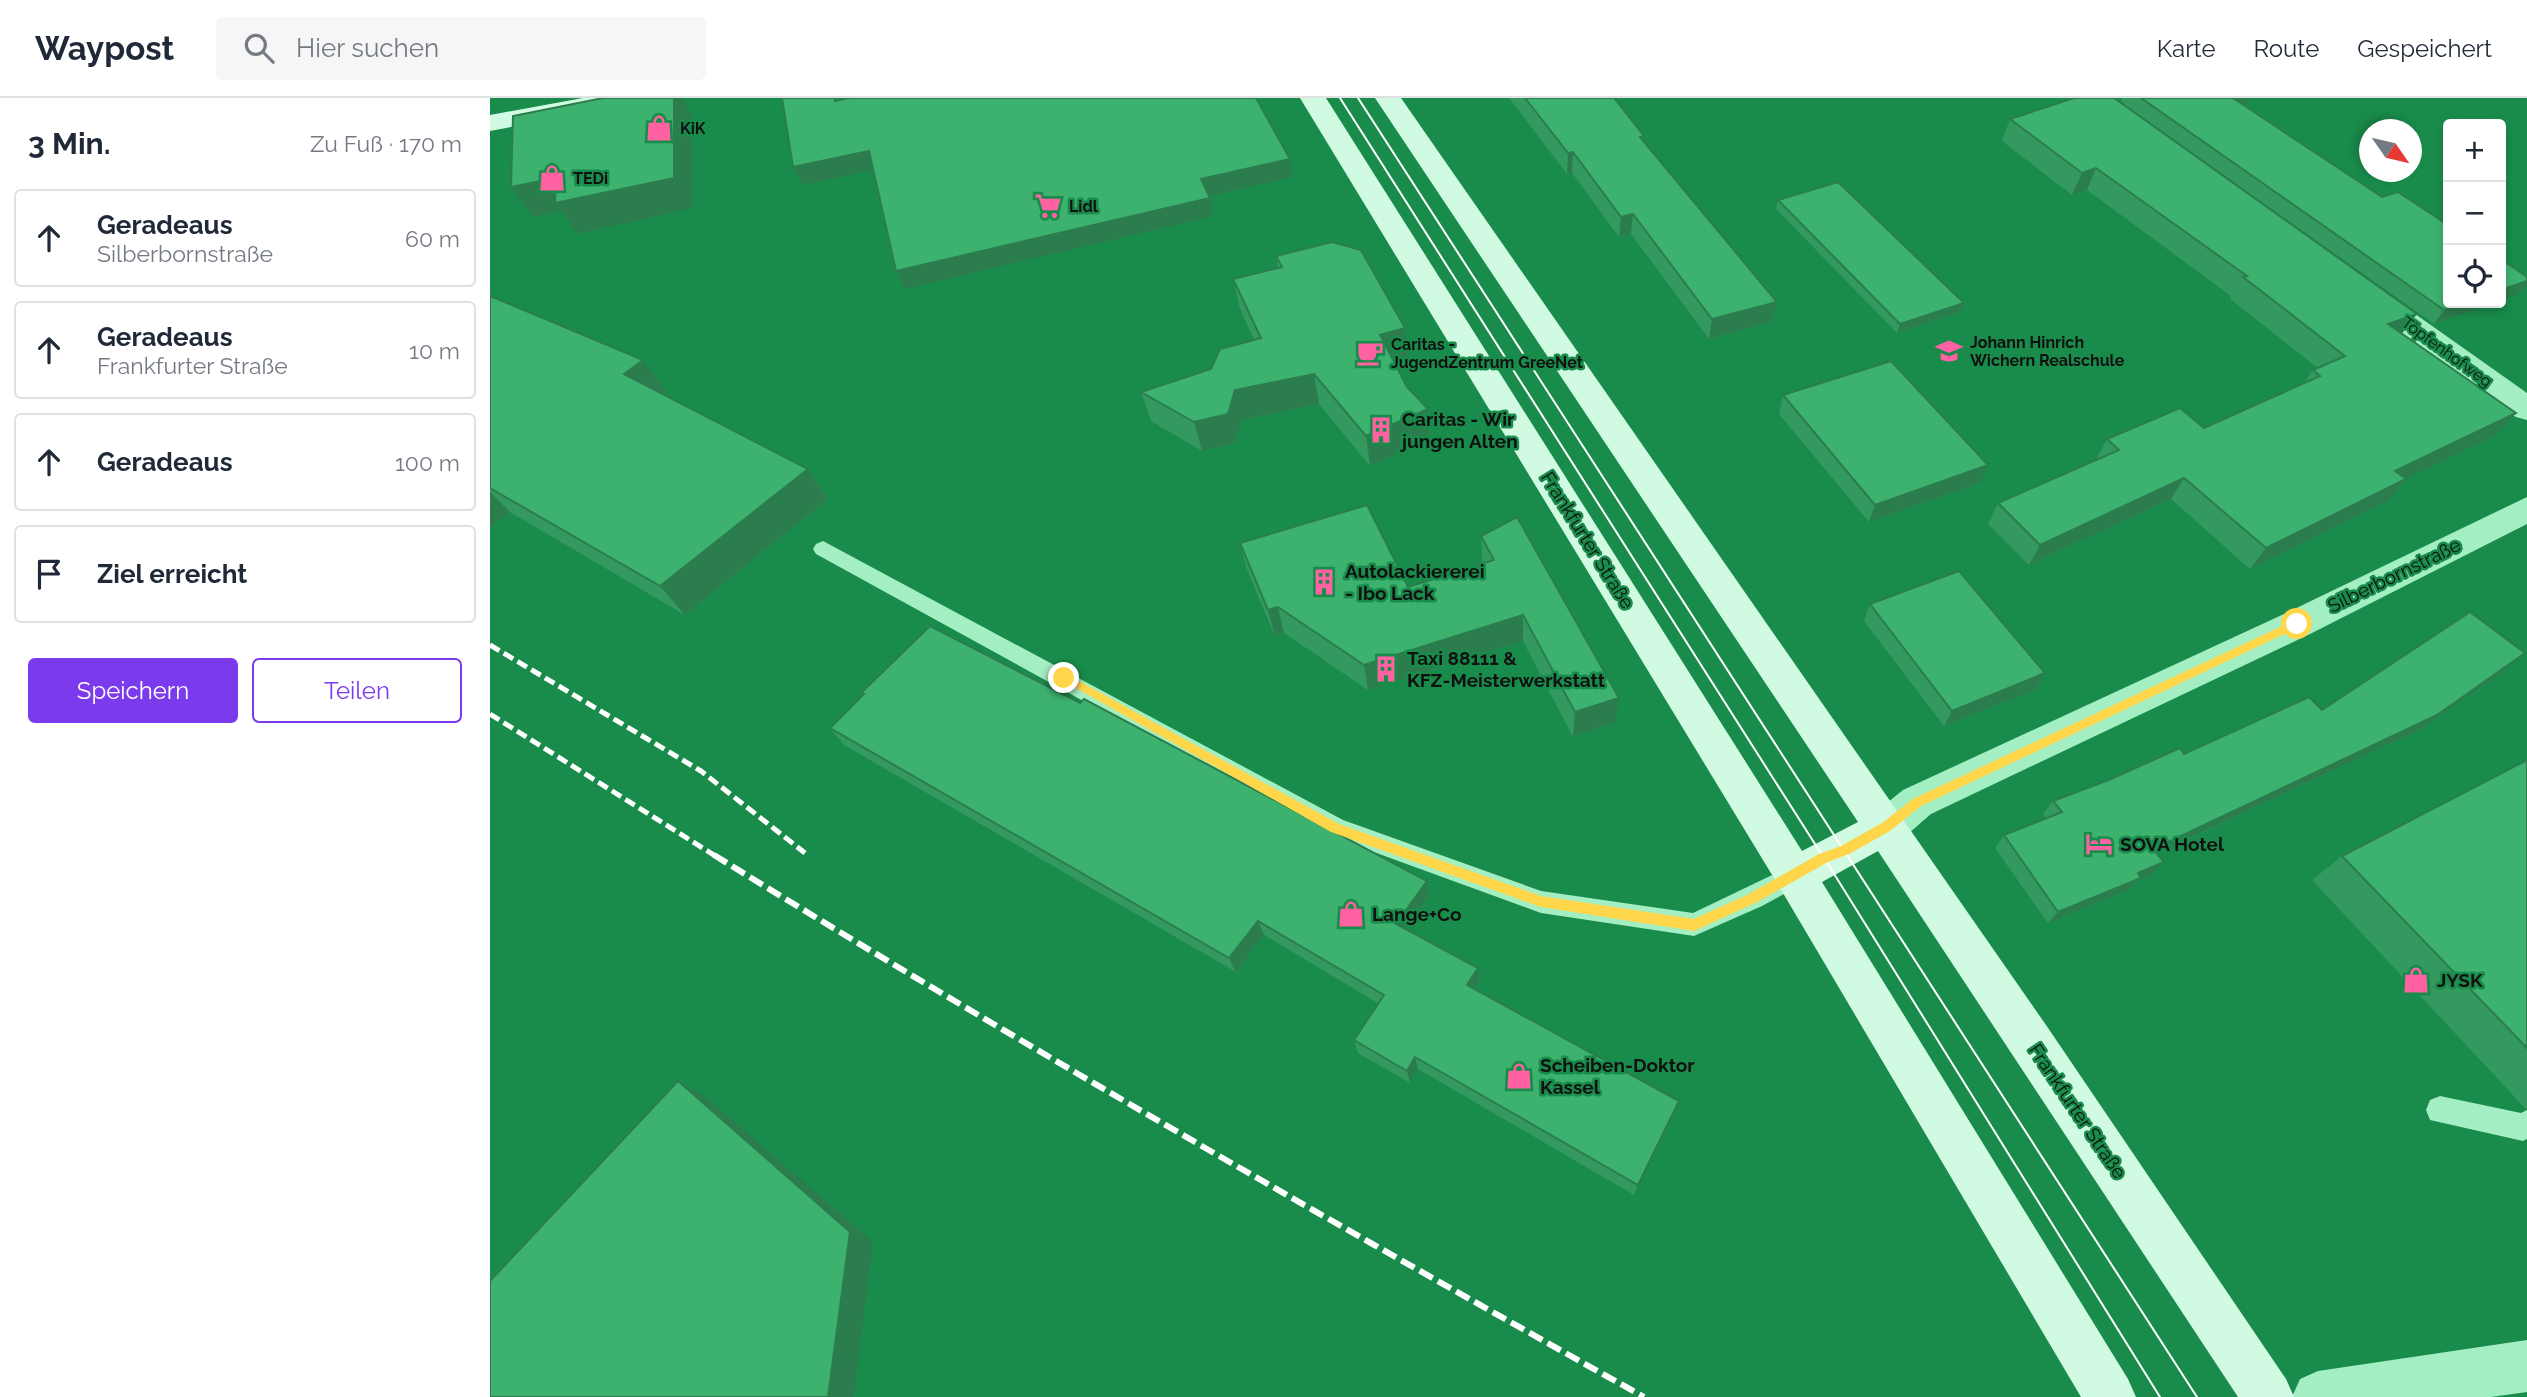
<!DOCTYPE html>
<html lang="de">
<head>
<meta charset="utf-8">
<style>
	:root { --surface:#fff; --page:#f6f6f7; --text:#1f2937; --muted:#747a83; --line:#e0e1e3; --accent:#7c3aed }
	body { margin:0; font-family:Raleway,sans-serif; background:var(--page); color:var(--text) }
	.controls { position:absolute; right:21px; top:21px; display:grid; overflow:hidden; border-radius:7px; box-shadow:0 4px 10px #0003 }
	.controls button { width:63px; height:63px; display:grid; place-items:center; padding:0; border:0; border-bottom:2px solid var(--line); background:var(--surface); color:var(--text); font:35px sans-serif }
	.compass { position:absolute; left:1869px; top:21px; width:63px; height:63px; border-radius:50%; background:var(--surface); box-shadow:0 4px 10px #0003; rotate:124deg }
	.stop { position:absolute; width:21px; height:21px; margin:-16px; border:5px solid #ffd54a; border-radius:50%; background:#fff }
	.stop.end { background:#ffd54a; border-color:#fff; box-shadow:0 2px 7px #0008 }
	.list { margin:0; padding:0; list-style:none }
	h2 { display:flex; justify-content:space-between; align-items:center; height:91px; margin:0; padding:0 28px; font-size:30px }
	h2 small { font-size:23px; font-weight:400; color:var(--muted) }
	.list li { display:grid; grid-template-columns:46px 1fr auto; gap:21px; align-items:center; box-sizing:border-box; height:98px; margin:0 14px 14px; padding:0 14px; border:2px solid var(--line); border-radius:7px }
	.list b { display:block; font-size:26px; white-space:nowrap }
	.list p { margin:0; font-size:23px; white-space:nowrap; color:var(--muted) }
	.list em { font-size:23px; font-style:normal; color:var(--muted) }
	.actions { display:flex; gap:14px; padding:21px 28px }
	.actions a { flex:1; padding:16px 0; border:2px solid var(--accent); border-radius:7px; text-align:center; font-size:24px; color:var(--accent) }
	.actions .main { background:var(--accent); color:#fff }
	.icon { flex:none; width:38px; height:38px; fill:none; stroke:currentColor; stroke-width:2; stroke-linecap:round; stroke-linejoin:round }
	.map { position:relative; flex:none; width:2037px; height:1299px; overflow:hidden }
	header { display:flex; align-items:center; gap:42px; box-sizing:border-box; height:98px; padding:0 35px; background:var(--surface); border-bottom:2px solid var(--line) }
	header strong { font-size:33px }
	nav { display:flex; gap:38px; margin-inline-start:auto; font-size:24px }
	.search { width:490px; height:63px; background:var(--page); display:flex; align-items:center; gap:18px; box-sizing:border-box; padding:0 24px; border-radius:7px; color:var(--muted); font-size:26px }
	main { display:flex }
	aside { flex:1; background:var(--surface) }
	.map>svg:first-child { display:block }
</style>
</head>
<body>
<header>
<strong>Waypost</strong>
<div class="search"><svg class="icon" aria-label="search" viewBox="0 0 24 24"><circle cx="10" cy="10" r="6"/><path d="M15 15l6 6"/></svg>Hier suchen</div>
<nav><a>Karte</a><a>Route</a><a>Gespeichert</a></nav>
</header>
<main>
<aside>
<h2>3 Min.<small>Zu Fuß · 170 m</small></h2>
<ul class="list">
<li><svg class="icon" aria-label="ahead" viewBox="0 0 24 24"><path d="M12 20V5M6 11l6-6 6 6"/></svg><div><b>Geradeaus</b><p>Silberbornstraße</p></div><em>60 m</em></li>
<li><svg class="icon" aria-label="ahead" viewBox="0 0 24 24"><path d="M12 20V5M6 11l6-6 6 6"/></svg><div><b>Geradeaus</b><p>Frankfurter Straße</p></div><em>10 m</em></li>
<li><svg class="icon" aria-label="ahead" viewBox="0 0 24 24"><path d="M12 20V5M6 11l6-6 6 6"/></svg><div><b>Geradeaus</b></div><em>100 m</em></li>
<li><svg class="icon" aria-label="arrive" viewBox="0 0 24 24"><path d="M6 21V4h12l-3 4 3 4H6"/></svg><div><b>Ziel erreicht</b></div></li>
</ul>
<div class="actions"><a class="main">Speichern</a><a>Teilen</a></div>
</aside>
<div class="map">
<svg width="2037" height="1299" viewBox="0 0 2037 1299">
	<rect width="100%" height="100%" fill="#198c4b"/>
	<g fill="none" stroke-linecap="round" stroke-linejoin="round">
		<g fill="#a4eec3" fill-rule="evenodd">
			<path d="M333,443L853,722L1051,793L1203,815L1305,766L1314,769L1317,777L1314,785L1272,808L1204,838L1051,815L837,737L326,456L323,451L326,446Z"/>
			<path d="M1950,998L2031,1015L2037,1012V1041L2033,1043L1940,1022L1936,1012L1940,1002Z"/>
		</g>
		<g fill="#a4eec3" fill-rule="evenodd">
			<path d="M1877,187L1887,189L2037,295V322L2026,319L1867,203L1862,196L1867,189Z"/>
			<path d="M2037,399V426L1820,536L1441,716C1421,732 1409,751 1382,741L1376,729L1382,717L1413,692L1794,516Z"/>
			<path d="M2037,1242V1294L2001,1299H1802L1810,1281L1828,1273Z"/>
		</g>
		<g fill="#d1fae3" fill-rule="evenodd">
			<path d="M93,0H146L142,5L133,8L0,33V17Z"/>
			<path d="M810,0H836L1312,753L1368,724L885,0H911L1556,927L1796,1281L1804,1299H1748L1388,753L1332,784L1638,1281L1646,1299H1591L1290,790Z"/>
		</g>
		<g stroke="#fff" stroke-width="2">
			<path d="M850,0L1346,779L1670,1299"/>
			<path d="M868,0L1707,1299"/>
		</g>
		<g stroke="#fff" stroke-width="5" stroke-dasharray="11 5" stroke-linecap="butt">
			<path d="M0,547L211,673L315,755"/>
			<path d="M0,616L227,759"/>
		</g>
		<path stroke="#fff" stroke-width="6" stroke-dasharray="15 6" stroke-linecap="butt" d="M224,757C530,946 841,1124 1154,1299"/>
	</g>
	<g fill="#34995f">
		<path d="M1019,0H1124L1282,224L1219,241L1141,136L1129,139L1082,75L1077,76Z"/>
		<path d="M1632,0H1761L1757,7L1754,8L2004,205L1944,226L1631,4Z"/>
		<path d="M1520,21L1912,235L2006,337L1915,381L1898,403L1760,471L1681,401L1539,467L1498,426L1508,405L1605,363L1617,341L1714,330L1813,286L1823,272L1828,270L1740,201L1741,198L1597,92L1582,97L1512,43Z"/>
		<path d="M1288,102L1470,214L1407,235L1286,111Z"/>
		<path d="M786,158L915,230L918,260L904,264L917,289L938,311L940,341L880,368L829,306L752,322L745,345L712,353L661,323L651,294L721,271L764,242L750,211L743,181L788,170Z"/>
		<path d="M0,198L153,262L176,293L172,296L318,371L338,401L195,517L20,414L0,430Z"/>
		<path d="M1293,297L1490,385L1379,424L1289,316Z"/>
		<path d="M991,438L1125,624L1083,639L1033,543L878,592L794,535L785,538L757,472L750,445L918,489L992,465Z"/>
		<path d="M1380,506L1555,575L1545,592L1454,628L1374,523Z"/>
		<path d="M2018,570L1931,631L1667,756L1674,764L1661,777L1649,782L1639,792L1558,825L1505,750L1514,737L1556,720L1553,716L1563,703L1694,656Z"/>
		<path d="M371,595L939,798L916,831L988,870L989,884L984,891L1189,1003L1185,1015L1144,1097L928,971L920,985L868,955L864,942L889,906L774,837L746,874L354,647L340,630L373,598Z"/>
		<path d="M2037,662V1010H2035L1822,782L1852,758Z"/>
	</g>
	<g fill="#2b7d4e">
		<path d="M184,0H192L202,16L203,110L87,136L71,113L43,119L21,89L66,80Z"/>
		<path d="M1742,0H1761L1757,7L1736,14Z"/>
		<path d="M379,53L387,71L313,87L303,69Z"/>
		<path d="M1083,54L1082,75L1077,76L1078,55Z"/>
		<path d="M800,61L803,79L715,99L711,81Z"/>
		<path d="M1606,70L1597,92L1582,97L1592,75Z"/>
		<path d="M720,100L724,118L415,191L406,173Z"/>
		<path d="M1143,116L1141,136L1129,139L1131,119Z"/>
		<path d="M2037,183V187L2030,195L2011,202V192Z"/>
		<path d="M1287,204L1282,224L1219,241L1222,221Z"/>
		<path d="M1474,205L1470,214L1407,235L1410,226Z"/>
		<path d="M1976,205H2004L1944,226L1954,212Z"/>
		<path d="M1927,216L1910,238L1898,226Z"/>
		<path d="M915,230L918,260L893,266L890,237Z"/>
		<path d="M153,262L176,293L158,307L134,276Z"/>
		<path d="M824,276L829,306L752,322L745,345L712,353L704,324L745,292Z"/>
		<path d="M938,311L940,341L880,368L876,338Z"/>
		<path d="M2026,315L2006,337L1887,395L1905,373Z"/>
		<path d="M1498,367L1490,385L1379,424L1385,407Z"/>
		<path d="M318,371L338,401L195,517L170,488Z"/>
		<path d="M1694,380L1681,401L1539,467L1550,447Z"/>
		<path d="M1916,381L1898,403L1760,471L1776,450Z"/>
		<path d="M0,394L20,414L0,430Z"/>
		<path d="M788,509L794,535L785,538L778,512Z"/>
		<path d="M1033,517V543L878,592L874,567Z"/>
		<path d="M2035,555L2018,570L1931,631L1651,763L1663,751Z"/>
		<path d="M1555,575L1545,592L1454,628L1462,613Z"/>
		<path d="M1129,600L1125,624L1083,639L1085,614Z"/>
		<path d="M1674,764L1661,777L1649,782L1639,792L1558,825L1568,814L1648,775Z"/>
		<path d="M937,783L939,798L909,840L906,826Z"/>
		<path d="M768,823L774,837L746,874L739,860Z"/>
		<path d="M988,870L989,884L978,900L977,887Z"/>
		<path d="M925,959L928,971L920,985L917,973Z"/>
		<path d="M188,983L215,998L383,1144L364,1299H338Z"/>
		<path d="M1189,1003L1185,1015L1144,1097L1148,1087Z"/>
	</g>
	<g fill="#3db26f" stroke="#2b7d4e" stroke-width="2">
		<path d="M113,0H184V80L65,105L66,80L21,89L23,18Z"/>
		<path d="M292,0H345V3L359,0H766L800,61L711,81L720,100L406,173L379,53L303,69Z"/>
		<path d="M1035,0H1124L1154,38L1150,39L1287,204L1222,221L1143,116L1131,119L1083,54L1078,55Z"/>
		<path d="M1584,0H1624L1927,216L1898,226L2026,315L1905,373L1916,381L1776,450L1694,380L1550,447L1508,405L1629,352L1617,341L1690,310L1714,330L1830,278L1823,272L1855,258L1753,179L1757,178L1606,70L1592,75L1520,21Z"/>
		<path d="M1651,0H1743L1892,99L1908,94L1958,127V205H1976L1954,212Z"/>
		<path d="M1348,84L1474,205L1410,226L1288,102Z"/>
		<path d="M842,144L871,152L915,230L890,237L917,289L938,311L876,338L824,276L745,292L738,316L704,324L651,294L721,271L730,251L771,240L743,181L792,169L786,158Z"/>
		<path d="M2011,161L2037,179V183L2011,192Z"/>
		<path d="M0,198L153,262L134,276L318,371L170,488L0,390Z"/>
		<path d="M1401,263L1498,367L1385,407L1293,297Z"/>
		<path d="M877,407L918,489L1004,462L991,438L1027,419L1129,600L1085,614L1033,517L874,567L788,509L778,512L750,445Z"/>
		<path d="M1469,473L1555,575L1462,613L1380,506Z"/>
		<path d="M1980,514L2035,555L1947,617L1663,751L1674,764L1648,775L1651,780L1568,814L1514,737L1572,714L1563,703L1621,681L1690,650L1694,656L1819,599L1832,612Z"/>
		<path d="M440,528L590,605L594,601L937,783L906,826L988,870L977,887L1189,1003L1148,1087L925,959L917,973L864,942L894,897L768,823L739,860L340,630L374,596L371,595Z"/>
		<path d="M2037,662V950L1852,758Z"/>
		<path d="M188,983L360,1134L338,1299H0V1183Z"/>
	</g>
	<path fill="#ffd54a" d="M1807,521L1813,526L1811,528L1431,708L1400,733L1359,756L1338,764L1267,804L1204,833L1051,809L841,734L568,580L570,577H578L849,726L1051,798L1204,821L1259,796L1329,756L1351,748L1392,725L1423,701Z"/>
	<defs>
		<g id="shop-bare" transform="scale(2.1)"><path d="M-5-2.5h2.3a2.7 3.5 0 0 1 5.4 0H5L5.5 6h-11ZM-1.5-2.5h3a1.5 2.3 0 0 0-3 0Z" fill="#ff61a2" stroke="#198c4b" stroke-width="2.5" paint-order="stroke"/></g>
		<g id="supermarket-bare" transform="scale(2.1)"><path d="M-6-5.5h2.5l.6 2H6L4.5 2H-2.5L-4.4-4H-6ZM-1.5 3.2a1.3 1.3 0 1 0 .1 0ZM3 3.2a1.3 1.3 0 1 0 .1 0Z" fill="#ff61a2" stroke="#198c4b" stroke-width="2.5" paint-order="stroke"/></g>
		<g id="school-bare" transform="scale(2.1)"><path d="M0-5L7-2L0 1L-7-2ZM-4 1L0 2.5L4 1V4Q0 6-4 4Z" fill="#ff61a2" stroke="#198c4b" stroke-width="2.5" paint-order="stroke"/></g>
		<g id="cafe-bare" transform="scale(2.1)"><path d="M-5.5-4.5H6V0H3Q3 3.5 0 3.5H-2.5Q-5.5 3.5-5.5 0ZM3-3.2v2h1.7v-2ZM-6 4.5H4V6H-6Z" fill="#ff61a2" stroke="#198c4b" stroke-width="2.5" paint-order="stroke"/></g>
		<g id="building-bare" transform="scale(2.1)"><path d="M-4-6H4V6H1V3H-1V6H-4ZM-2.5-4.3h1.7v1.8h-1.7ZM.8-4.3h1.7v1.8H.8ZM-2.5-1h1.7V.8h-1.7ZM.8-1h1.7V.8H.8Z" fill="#ff61a2" stroke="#198c4b" stroke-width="2.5" paint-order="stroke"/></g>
		<g id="hotel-bare" transform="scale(2.1)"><path d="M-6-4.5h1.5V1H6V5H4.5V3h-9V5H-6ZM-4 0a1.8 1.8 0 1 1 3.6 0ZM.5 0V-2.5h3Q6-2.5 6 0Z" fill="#ff61a2" stroke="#198c4b" stroke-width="2.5" paint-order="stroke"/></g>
	</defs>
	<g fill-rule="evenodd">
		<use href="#shop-bare" x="169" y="30"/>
		<use href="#shop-bare" x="62" y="80"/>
		<use href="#supermarket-bare" x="558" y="108"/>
		<use href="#school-bare" x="1459" y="253"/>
		<use href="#cafe-bare" x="880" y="255"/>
		<use href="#building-bare" x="891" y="332"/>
		<use href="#building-bare" x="834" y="484"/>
		<use href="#building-bare" x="896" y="571"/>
		<use href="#hotel-bare" x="1609" y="746"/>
		<use href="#shop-bare" x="861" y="816"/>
		<use href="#shop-bare" x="1926" y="882"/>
		<use href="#shop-bare" x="1029" y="978"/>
	</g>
	<g text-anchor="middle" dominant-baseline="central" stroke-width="5" stroke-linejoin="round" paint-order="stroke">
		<g font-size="16" font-weight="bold" fill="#111" stroke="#198c4b" text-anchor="start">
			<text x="190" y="30">KiK</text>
			<text x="83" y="80">TEDi</text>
			<text x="579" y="108">Lidl</text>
			<text x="1480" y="244">Johann Hinrich<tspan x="1480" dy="18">Wichern Realschule</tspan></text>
			<text x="901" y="246">Caritas -<tspan x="901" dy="18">JugendZentrum GreeNet</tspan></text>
		</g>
		<g font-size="16" fill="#111" stroke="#198c4b">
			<text transform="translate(1957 254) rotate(36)">Töpfenhofweg</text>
		</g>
		<g font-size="19" font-weight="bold" fill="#111" stroke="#198c4b" text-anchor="start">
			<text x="912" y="321">Caritas - Wir<tspan x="912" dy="22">jungen Alten</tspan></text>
			<text x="855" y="473">Autolackiererei<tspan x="855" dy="22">- Ibo Lack</tspan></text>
			<text x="917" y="560">Taxi 88111 &amp;<tspan x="917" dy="22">KFZ-Meisterwerkstatt</tspan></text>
			<text x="1630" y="746">SOVA Hotel</text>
			<text x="882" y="816">Lange+Co</text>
			<text x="1947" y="882">JYSK</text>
			<text x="1050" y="967">Scheiben-Doktor<tspan x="1050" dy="22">Kassel</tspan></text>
		</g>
		<g font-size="19" fill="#111" stroke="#198c4b">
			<text transform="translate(1098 442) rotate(58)">Frankfurter Straße</text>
			<text transform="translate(1904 477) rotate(-26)">Silberbornstraße</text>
			<text transform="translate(1588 1013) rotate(56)">Frankfurter Straße</text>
		</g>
	</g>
</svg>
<div class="controls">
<button>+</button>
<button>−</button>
<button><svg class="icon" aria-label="locate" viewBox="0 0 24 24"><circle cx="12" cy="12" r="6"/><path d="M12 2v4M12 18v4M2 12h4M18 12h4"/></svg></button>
</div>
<svg class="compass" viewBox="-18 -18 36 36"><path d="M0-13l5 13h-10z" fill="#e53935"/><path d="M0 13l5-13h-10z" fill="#747a83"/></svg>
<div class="stop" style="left:1807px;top:526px"></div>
<div class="stop end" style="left:574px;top:580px"></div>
</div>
</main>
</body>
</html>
